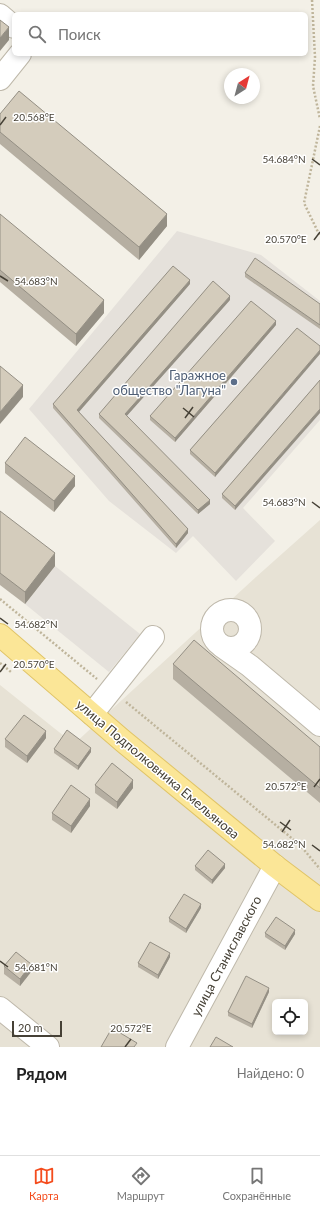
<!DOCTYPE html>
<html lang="ru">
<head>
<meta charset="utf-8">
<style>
	:root { --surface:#fff; --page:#f6f6f6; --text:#222; --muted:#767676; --line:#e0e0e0; --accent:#f44c1d }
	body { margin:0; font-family:Lato,sans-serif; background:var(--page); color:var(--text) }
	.controls { position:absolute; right:12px; bottom:12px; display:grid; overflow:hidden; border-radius:6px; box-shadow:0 2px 6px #0003 }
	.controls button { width:36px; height:36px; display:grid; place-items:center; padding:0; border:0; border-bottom:1px solid var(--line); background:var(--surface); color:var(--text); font:20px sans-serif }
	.compass { position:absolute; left:224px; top:68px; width:36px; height:36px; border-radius:50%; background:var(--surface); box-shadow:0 2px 6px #0003; rotate:36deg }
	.scale { position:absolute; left:12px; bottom:10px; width:50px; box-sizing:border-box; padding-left:4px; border:2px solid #464136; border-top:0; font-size:11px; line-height:14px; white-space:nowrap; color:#464136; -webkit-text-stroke:3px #fff; paint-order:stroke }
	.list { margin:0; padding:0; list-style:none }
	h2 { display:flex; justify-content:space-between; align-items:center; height:52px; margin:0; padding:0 16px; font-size:17px }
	h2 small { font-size:13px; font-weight:400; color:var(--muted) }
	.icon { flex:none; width:22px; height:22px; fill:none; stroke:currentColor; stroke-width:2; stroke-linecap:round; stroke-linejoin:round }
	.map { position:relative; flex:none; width:320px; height:1047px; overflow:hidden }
	.search { position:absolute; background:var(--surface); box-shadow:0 2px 6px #0003; left:12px; right:12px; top:12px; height:44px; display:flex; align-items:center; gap:10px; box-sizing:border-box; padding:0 14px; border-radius:6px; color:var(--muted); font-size:15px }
	.sheet { height:108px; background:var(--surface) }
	nav { display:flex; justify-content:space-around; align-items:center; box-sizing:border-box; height:56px; border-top:1px solid var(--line); background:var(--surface); font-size:11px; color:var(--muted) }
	nav a { display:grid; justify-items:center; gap:2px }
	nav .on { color:var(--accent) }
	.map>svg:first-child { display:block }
</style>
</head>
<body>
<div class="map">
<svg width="320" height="1047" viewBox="0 0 320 1047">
	<rect width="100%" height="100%" fill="#f3f0e7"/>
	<path fill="#e7e2d5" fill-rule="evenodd" d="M320,520V1047H0V685L74,744L256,577ZM275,1002H305V1032H275Z"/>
	<g fill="#e5e1db">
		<path d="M177,231L261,255L320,301V420L243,508L275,541L236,581L193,536L176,553L109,501L29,409Z"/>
		<path d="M55,566L140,634L109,672L25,604Z"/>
	</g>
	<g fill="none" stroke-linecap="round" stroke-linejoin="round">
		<g stroke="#beb8aa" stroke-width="24">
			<g id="minor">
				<path d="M0,15L14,27"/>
				<path d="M0,79L20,54"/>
				<circle cx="231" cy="629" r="19"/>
				<path d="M223,647L250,666L320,725"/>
				<path d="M92,714L153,637"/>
				<path d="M0,1008L48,1047"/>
				<path d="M177,1047L275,866"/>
			</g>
		</g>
		<g stroke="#e0c467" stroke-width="24">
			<path id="major" d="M0,635L123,741L275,866L320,900"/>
		</g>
		<g stroke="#bfb59b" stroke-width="2.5" stroke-dasharray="2 2" stroke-linecap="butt">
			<path d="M312,0L315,57L313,86L320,119"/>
			<path d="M320,126L304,203L318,232L320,235"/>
			<path d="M0,599L97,679"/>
			<path d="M0,663L11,672"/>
			<path d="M126,702L300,845L320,869"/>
		</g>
		<use href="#minor" stroke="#fff" stroke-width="22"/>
		<use href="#major" stroke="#fbe697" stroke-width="22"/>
	</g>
	<g fill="#b6afa2">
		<path d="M0,114L167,226L139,260L0,144Z"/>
		<path d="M0,214L104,313L76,346L0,282Z"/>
		<path d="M245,273L320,304V329L245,277Z"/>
		<path d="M190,284L79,412L188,533L176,548L53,408V404Z"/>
		<path d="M230,300L126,416L210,504L198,514L99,418V414Z"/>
		<path d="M276,325L175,442L150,420V416Z"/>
		<path d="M297,328L215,477L190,454V450Z"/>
		<path d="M320,380L235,510L222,498V494Z"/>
		<path d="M5,463L75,486L54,512L5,473Z"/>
		<path d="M0,511L55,566L25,604L0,585Z"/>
		<path d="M173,664L320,747V803L173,679Z"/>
		<path d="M46,738L27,763L5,747V739Z"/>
		<path d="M54,749L91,752L78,770L54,753Z"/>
		<path d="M95,785L133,788L117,809L95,793Z"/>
		<path d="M90,806L71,833L52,820V813Z"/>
		<path d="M195,866L225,868L212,884L195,870Z"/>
		<path d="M201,908L186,933L169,922V918Z"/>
		<path d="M265,933L295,934L285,950L265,937Z"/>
		<path d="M170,957L158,979L138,967V963Z"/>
		<path d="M4,966L31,972L20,986L4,974Z"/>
		<path d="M269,992L252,1028L228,1016V1012Z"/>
	</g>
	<g fill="#948f84">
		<path d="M9,27V40L0,51V38Z"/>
		<path d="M167,214V226L139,260V247Z"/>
		<path d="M190,280V284L77,414V410Z"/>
		<path d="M230,296V300L125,418V414Z"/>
		<path d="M104,300V313L76,346V334Z"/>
		<path d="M276,321V325L175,442V438Z"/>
		<path d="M320,350V354L215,477V473Z"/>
		<path d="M23,385V397L0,424V412Z"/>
		<path d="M320,409V413L235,510V506Z"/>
		<path d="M75,476V486L54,512V501Z"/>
		<path d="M210,500V504L198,514V510Z"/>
		<path d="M188,529V533L176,548V544Z"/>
		<path d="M55,553V566L25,604V592Z"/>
		<path d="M46,731V738L27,763V756Z"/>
		<path d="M91,748V752L78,770V766Z"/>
		<path d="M133,780V788L117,809V802Z"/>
		<path d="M90,799V806L71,833V826Z"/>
		<path d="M225,864V868L212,884V880Z"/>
		<path d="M201,904V908L186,933V929Z"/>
		<path d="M295,930V934L285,950V946Z"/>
		<path d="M170,953V957L158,979V975Z"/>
		<path d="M31,964V972L20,986V979Z"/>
		<path d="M269,988V992L252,1028V1024Z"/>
	</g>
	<g fill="#d4ccbc" stroke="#948f84">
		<path d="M0,20L9,27L0,38Z"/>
		<path d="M19,91L167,214L139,247L0,132V114Z"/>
		<path d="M0,214L104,300L76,334L0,270Z"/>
		<path d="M255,258L320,304V325L245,273Z"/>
		<path d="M173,266L190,280L77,410L188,529L176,544L53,404Z"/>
		<path d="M213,281L230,296L125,414L210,500L198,510L99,414Z"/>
		<path d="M251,301L276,321L175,438L150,416Z"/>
		<path d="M297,328L320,346V350L215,473L190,450Z"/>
		<path d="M0,366L23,385L0,412Z"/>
		<path d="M320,380V409L235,506L222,494Z"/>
		<path d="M25,437L75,476L54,501L5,463Z"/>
		<path d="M0,511L55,553L25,592L0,573Z"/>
		<path d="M194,640L320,747V788L173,664Z"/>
		<path d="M24,715L46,731L27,756L5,739Z"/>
		<path d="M67,730L91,748L78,766L54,749Z"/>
		<path d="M112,763L133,780L117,802L95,785Z"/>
		<path d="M71,785L90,799L71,826L52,813Z"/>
		<path d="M208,850L225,864L212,880L195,866Z"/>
		<path d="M184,894L201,904L186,929L169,918Z"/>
		<path d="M276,917L295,930L285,946L265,933Z"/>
		<path d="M150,942L170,953L158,975L138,963Z"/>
		<path d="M16,952L31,964L20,979L4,966Z"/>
		<path d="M246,976L269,988L252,1024L228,1012Z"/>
		<path d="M112,1028L137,1043L134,1047H101Z"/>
		<path d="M216,1037L233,1047H210Z"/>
	</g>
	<path fill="none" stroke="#464136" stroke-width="1.5" d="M0,125L6,117M312,159L320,165M314,240L320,232M0,276L8,281M183,408L194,417M185,418L193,407M312,502L320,508M0,618L8,624M0,672L6,664M314,787L320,779M280,822L291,830M282,832L290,820M312,845L320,851M0,961L8,967M125,1047L131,1039"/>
	<circle fill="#5c6f8a" stroke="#fff" stroke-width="1.5" cx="234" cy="382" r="4"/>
	<g text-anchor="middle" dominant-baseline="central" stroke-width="3" stroke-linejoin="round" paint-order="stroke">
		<g font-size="13" fill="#4e5e75" stroke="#fff" text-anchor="end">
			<text x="226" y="375">Гаражное<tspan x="226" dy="15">общество "Лагуна"</tspan></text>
		</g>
		<g font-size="13" fill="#464136" stroke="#fff">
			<text transform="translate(158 769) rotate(40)">улица Подполковника Емельянова</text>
			<text transform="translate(226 956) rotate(-62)">улица Станиславского</text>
		</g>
	</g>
	<g font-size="10" text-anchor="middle" fill="#464136" stroke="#fff" stroke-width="3" stroke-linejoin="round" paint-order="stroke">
		<text x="34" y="121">20.568°E</text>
		<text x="284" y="163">54.684°N</text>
		<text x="286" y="243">20.570°E</text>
		<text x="36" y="285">54.683°N</text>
		<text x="284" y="506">54.683°N</text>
		<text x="36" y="628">54.682°N</text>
		<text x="34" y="668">20.570°E</text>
		<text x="286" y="790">20.572°E</text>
		<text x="284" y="848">54.682°N</text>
		<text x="36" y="971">54.681°N</text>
		<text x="131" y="1032">20.572°E</text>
	</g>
</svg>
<div class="controls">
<button><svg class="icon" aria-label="locate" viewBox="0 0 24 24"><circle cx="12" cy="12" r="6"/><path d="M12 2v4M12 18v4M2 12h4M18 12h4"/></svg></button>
</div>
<svg class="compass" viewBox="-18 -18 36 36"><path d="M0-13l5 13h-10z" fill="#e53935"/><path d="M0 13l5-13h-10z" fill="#767676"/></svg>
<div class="scale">20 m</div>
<div class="search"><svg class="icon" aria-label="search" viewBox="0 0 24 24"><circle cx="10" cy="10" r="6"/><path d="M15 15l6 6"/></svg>Поиск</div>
</div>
<section class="sheet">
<h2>Рядом<small>Найдено: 0</small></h2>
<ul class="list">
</ul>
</section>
<nav>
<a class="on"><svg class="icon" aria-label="map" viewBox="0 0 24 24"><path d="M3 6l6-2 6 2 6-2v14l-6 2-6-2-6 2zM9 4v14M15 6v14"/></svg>Карта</a>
<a><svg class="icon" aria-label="directions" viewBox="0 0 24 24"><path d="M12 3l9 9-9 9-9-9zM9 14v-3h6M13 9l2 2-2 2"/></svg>Маршрут</a>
<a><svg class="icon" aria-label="saved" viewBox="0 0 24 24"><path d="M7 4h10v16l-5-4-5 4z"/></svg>Сохранённые</a>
</nav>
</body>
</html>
